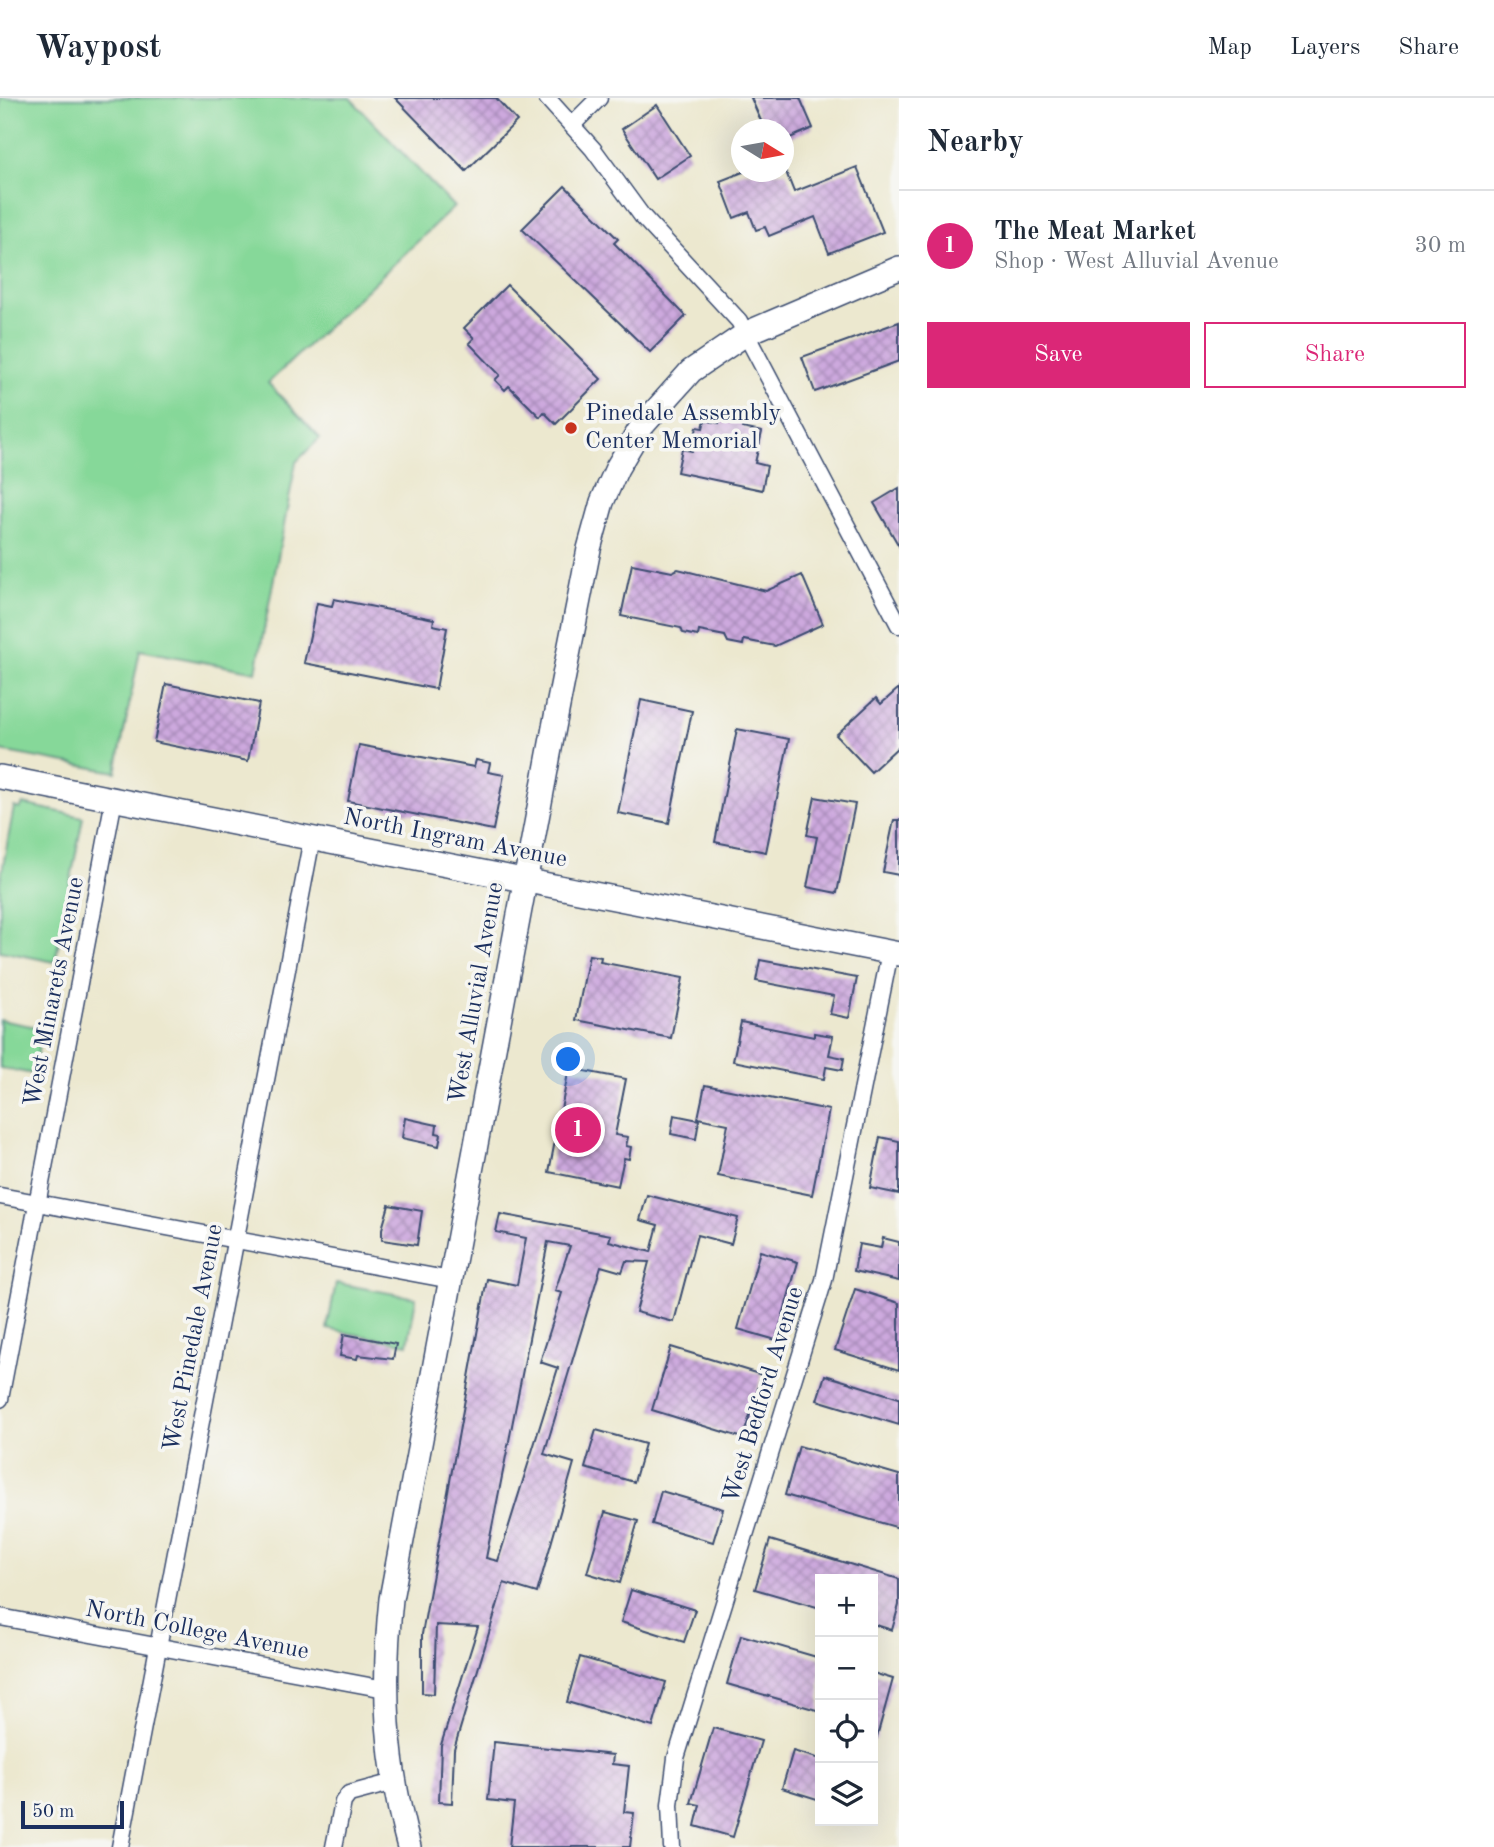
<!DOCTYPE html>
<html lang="en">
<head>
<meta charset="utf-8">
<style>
	:root { --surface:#fff; --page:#f6f6f7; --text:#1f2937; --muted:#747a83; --line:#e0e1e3; --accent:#db2777 }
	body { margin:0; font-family:"Old Standard TT",serif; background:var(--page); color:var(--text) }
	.controls { position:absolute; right:21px; bottom:21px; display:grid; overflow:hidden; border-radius:0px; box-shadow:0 7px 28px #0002 }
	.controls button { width:63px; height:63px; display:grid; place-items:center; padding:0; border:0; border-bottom:2px solid var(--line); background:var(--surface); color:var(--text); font:35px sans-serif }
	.compass { position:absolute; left:731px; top:21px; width:63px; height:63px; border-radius:50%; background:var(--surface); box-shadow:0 7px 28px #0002; rotate:101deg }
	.scale { position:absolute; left:21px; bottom:18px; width:103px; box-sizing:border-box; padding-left:7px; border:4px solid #1b2f5e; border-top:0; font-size:19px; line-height:24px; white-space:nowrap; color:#1b2f5e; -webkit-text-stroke:5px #f6f6f2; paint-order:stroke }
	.you { position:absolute; left:569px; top:962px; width:24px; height:24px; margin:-18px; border:5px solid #fff; border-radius:50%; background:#1a73e8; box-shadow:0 0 0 10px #1a73e833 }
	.badge { display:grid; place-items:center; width:46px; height:46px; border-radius:50%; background:var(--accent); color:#fff; font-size:23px; font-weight:700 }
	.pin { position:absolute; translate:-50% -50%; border:4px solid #fff; box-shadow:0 2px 7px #0006 }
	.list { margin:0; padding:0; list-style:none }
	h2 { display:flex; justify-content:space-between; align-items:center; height:91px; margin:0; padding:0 28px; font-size:30px }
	h2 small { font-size:23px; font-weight:400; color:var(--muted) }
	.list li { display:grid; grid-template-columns:46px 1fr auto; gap:21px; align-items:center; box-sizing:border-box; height:112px; padding:0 28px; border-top:2px solid var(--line) }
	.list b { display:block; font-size:26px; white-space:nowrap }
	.list p { margin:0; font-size:23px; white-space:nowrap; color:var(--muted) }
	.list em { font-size:23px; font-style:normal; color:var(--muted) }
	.actions { display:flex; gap:14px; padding:21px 28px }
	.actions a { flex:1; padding:16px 0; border:2px solid var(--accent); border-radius:0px; text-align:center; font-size:24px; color:var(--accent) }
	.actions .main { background:var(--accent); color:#fff }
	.icon { flex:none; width:38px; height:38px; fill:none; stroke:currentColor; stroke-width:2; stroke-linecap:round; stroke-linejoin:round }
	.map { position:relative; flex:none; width:899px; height:1749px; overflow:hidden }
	header { display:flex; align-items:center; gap:42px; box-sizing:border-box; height:98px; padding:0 35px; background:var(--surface); border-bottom:2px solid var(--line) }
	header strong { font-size:33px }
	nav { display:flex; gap:38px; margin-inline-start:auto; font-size:24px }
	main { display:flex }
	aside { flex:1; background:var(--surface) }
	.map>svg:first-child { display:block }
</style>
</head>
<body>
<header>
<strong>Waypost</strong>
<nav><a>Map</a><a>Layers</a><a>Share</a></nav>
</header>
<main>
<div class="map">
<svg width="899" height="1749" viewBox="0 0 899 1749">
	<defs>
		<pattern id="building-cross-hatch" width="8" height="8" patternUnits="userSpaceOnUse" patternTransform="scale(1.75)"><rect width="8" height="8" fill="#cda9de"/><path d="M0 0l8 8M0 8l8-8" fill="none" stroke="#a68ab7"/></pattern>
	</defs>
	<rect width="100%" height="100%" fill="#f6f6f2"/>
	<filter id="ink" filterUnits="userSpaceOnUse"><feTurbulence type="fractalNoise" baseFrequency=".0143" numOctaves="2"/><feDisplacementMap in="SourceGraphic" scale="14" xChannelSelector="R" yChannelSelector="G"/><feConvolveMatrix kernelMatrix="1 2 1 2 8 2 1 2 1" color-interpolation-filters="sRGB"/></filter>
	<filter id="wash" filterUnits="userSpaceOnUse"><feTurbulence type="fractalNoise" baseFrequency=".00686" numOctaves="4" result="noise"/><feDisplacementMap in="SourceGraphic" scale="28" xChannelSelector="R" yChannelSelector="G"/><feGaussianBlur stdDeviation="1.57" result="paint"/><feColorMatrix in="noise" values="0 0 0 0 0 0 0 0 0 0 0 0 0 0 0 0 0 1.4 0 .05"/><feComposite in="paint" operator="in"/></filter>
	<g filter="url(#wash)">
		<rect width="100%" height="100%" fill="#ece8cf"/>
		<g fill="#86d899" stroke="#50847c" stroke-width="2">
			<path d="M0,0H350L454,109L268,285L320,340L296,364L256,574L140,552L116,674L0,653Z"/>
			<path d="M23,706L83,719L55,864L0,853V784L14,709L20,711Z"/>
			<path d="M0,922L42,930L34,976L0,970Z"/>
			<path d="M336,1185L416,1200L408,1246L327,1231Z"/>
		</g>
		<g id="blocks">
			<g fill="url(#building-cross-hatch)" fill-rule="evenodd">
				<path d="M395,0H496L517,23L466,73Z"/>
				<path d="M751,0H800L813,30L783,43V32H765Z"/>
				<path d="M657,7L690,58L655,81L622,31Z"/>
				<path d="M857,69L883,134L829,155L815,119L769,138L765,129L756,132L749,114L734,120L720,83L743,74H786L794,94Z"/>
				<path d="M565,88L618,141L614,145L686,218L650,254L522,131Z"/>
				<path d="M507,187L601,281L556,326L544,314L540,319L509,288L505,292L495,282L500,277L469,245L474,240L464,230Z"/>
				<path d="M899,224V263L815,294L802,259Z"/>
				<path d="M721,315L744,319L742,330L762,334L755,365L767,368L762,392L677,374L682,351L692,353L697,329L703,330L705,322L719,325Z"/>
				<path d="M899,390V448L874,405Z"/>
				<path d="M632,466L672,474L678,471L766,493L802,477L823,526L775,548L744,542L743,547L728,544L725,538L699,533L698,538L683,535L681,530L621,518Z"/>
				<path d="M334,501L434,521L433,527L447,530L436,591L304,565L317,505L332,508Z"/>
				<path d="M166,586L259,605L248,663L154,644Z"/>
				<path d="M899,590V648L871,674L836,637L876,600L881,606Z"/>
				<path d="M641,602L692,613L669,725L618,715Z"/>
				<path d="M737,631L789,641L766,754L715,744Z"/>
				<path d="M359,647L474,669L476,662L490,665L488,674L504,677L493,732L348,703Z"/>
				<path d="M815,699L855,706L837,795L807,789L817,739L807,737Z"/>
				<path d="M894,722H899V777L883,774Z"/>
				<path d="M589,857L601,859L600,864L683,880L671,940L576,922Z"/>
				<path d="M760,862L857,880L849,920L830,916L834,898L756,883Z"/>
				<path d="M741,924L814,939V935L833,938L829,957L844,960L842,972L826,969L824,981L733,963Z"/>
				<path d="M569,970L626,981L615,1037L628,1039L626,1048L631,1049L629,1061L624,1060L618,1088L549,1074Z"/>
				<path d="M705,987L829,1012L812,1097L718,1078L728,1026L698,1020Z"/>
				<path d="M674,1017L699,1022L696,1041L671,1036Z"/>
				<path d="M405,1020L437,1027L436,1035L441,1036L439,1048L402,1040Z"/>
				<path d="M880,1039L899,1043V1096L870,1090Z"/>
				<path d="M647,1097L738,1120L731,1146L697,1137L674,1224L636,1214L649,1164L626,1163L622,1174L601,1168L544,1356L574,1365L537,1495L504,1485L454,1651L452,1705L439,1704L441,1647L478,1529L436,1527L434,1596L422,1595V1536L487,1181L517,1187L526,1140L496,1134L500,1116L611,1137L609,1143L651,1154L658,1127L640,1122ZM548,1144L570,1148L555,1193L562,1195L540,1264L558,1270L498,1463L486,1460Z"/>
				<path d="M389,1107L422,1113L417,1147L382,1142V1131Z"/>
				<path d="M883,1140L899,1144V1183L854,1173L859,1146L881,1150Z"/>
				<path d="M760,1153L798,1164L776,1242L738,1231Z"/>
				<path d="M855,1191L899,1205V1272L835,1252Z"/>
				<path d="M344,1236L396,1246L393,1261L358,1257L357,1261L340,1258Z"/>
				<path d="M671,1249L762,1277L743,1340L652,1312Z"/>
				<path d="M825,1277L899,1300V1327L817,1302Z"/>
				<path d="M596,1332L645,1346L634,1384L585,1370Z"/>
				<path d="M799,1348L899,1377V1430L785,1397Z"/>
				<path d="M661,1393L723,1411L713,1444L652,1426Z"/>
				<path d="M605,1414L638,1423L620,1485L587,1475Z"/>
				<path d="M770,1442L899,1481V1507L892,1532L873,1526V1481H820V1510L755,1491Z"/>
				<path d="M631,1492L695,1512L684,1544L621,1524Z"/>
				<path d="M741,1537L820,1560V1613L727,1586Z"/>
				<path d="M580,1559L666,1584L653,1629L567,1604Z"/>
				<path d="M873,1575L893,1581L876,1642H873Z"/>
				<path d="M713,1630L761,1643L733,1739L695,1728L700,1707L691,1705Z"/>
				<path d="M494,1644L613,1657L612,1666L629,1668L624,1714L634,1715L630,1749H509L514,1705L488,1702Z"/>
				<path d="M793,1653L820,1661V1702L782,1690Z"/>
			</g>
		</g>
	</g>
	<g filter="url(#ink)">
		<use href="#blocks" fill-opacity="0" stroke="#3a4b6f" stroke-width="2"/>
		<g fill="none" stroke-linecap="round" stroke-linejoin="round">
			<g stroke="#3a4b6f" stroke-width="19">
				<g id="street">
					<path d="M547,0L593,51L642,118L739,223L899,527"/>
					<path d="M572,27L599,0"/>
					<path d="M0,1098L451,1182"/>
					<path d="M0,1301L114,701"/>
					<path d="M0,1519L385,1591"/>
					<path d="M120,1749L312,740"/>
					<path d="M334,1749L343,1704L349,1696L394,1684"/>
					<path d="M672,1749L670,1707L676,1660L824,1182L890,854"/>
				</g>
			</g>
			<g stroke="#3a4b6f" stroke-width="26">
				<g id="secondary">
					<path d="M0,679L899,856"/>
					<path d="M409,1749C386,1666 382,1586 391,1501L558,608L589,451L602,404L617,370L642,328L691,273L747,235L899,170"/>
				</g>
			</g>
			<use href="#street" stroke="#fff" stroke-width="16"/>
			<use href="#secondary" stroke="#fff" stroke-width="23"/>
		</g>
	</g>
	<circle fill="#c8321e" stroke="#f6f6f2" stroke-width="2.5" cx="571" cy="330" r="7"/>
	<g text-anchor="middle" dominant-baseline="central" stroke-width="7" stroke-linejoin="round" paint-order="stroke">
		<g font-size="24" fill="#1b2f5e" stroke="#f6f6f2" text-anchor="start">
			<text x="585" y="316">Pinedale Assembly<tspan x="585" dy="28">Center Memorial</tspan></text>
		</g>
		<g font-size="24" fill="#1b2f5e" stroke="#f6f6f2">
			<text transform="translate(455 741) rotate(11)">North Ingram Avenue</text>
			<text transform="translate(55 894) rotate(-79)">West Minarets Avenue</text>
			<text transform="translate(477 895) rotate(-80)">West Alluvial Avenue</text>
			<text transform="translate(194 1240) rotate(-79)">West Pinedale Avenue</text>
			<text transform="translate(764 1297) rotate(-73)">West Bedford Avenue</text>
			<text transform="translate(197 1533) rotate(11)">North College Avenue</text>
		</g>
	</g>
</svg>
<div class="controls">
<button>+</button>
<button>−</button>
<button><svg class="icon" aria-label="locate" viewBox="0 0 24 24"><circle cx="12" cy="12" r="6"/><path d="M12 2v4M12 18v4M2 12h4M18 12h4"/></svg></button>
<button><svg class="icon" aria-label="layers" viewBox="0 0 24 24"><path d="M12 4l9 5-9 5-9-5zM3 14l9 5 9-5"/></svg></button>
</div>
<svg class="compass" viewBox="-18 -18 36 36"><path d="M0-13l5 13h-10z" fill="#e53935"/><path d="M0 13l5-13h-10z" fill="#747a83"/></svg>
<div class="scale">50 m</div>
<div class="you"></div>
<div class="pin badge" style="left:578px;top:1032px">1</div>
</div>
<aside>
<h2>Nearby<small></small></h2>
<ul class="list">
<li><span class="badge">1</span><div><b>The Meat Market</b><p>Shop · West Alluvial Avenue</p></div><em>30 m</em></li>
</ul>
<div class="actions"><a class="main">Save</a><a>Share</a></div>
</aside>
</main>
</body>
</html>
